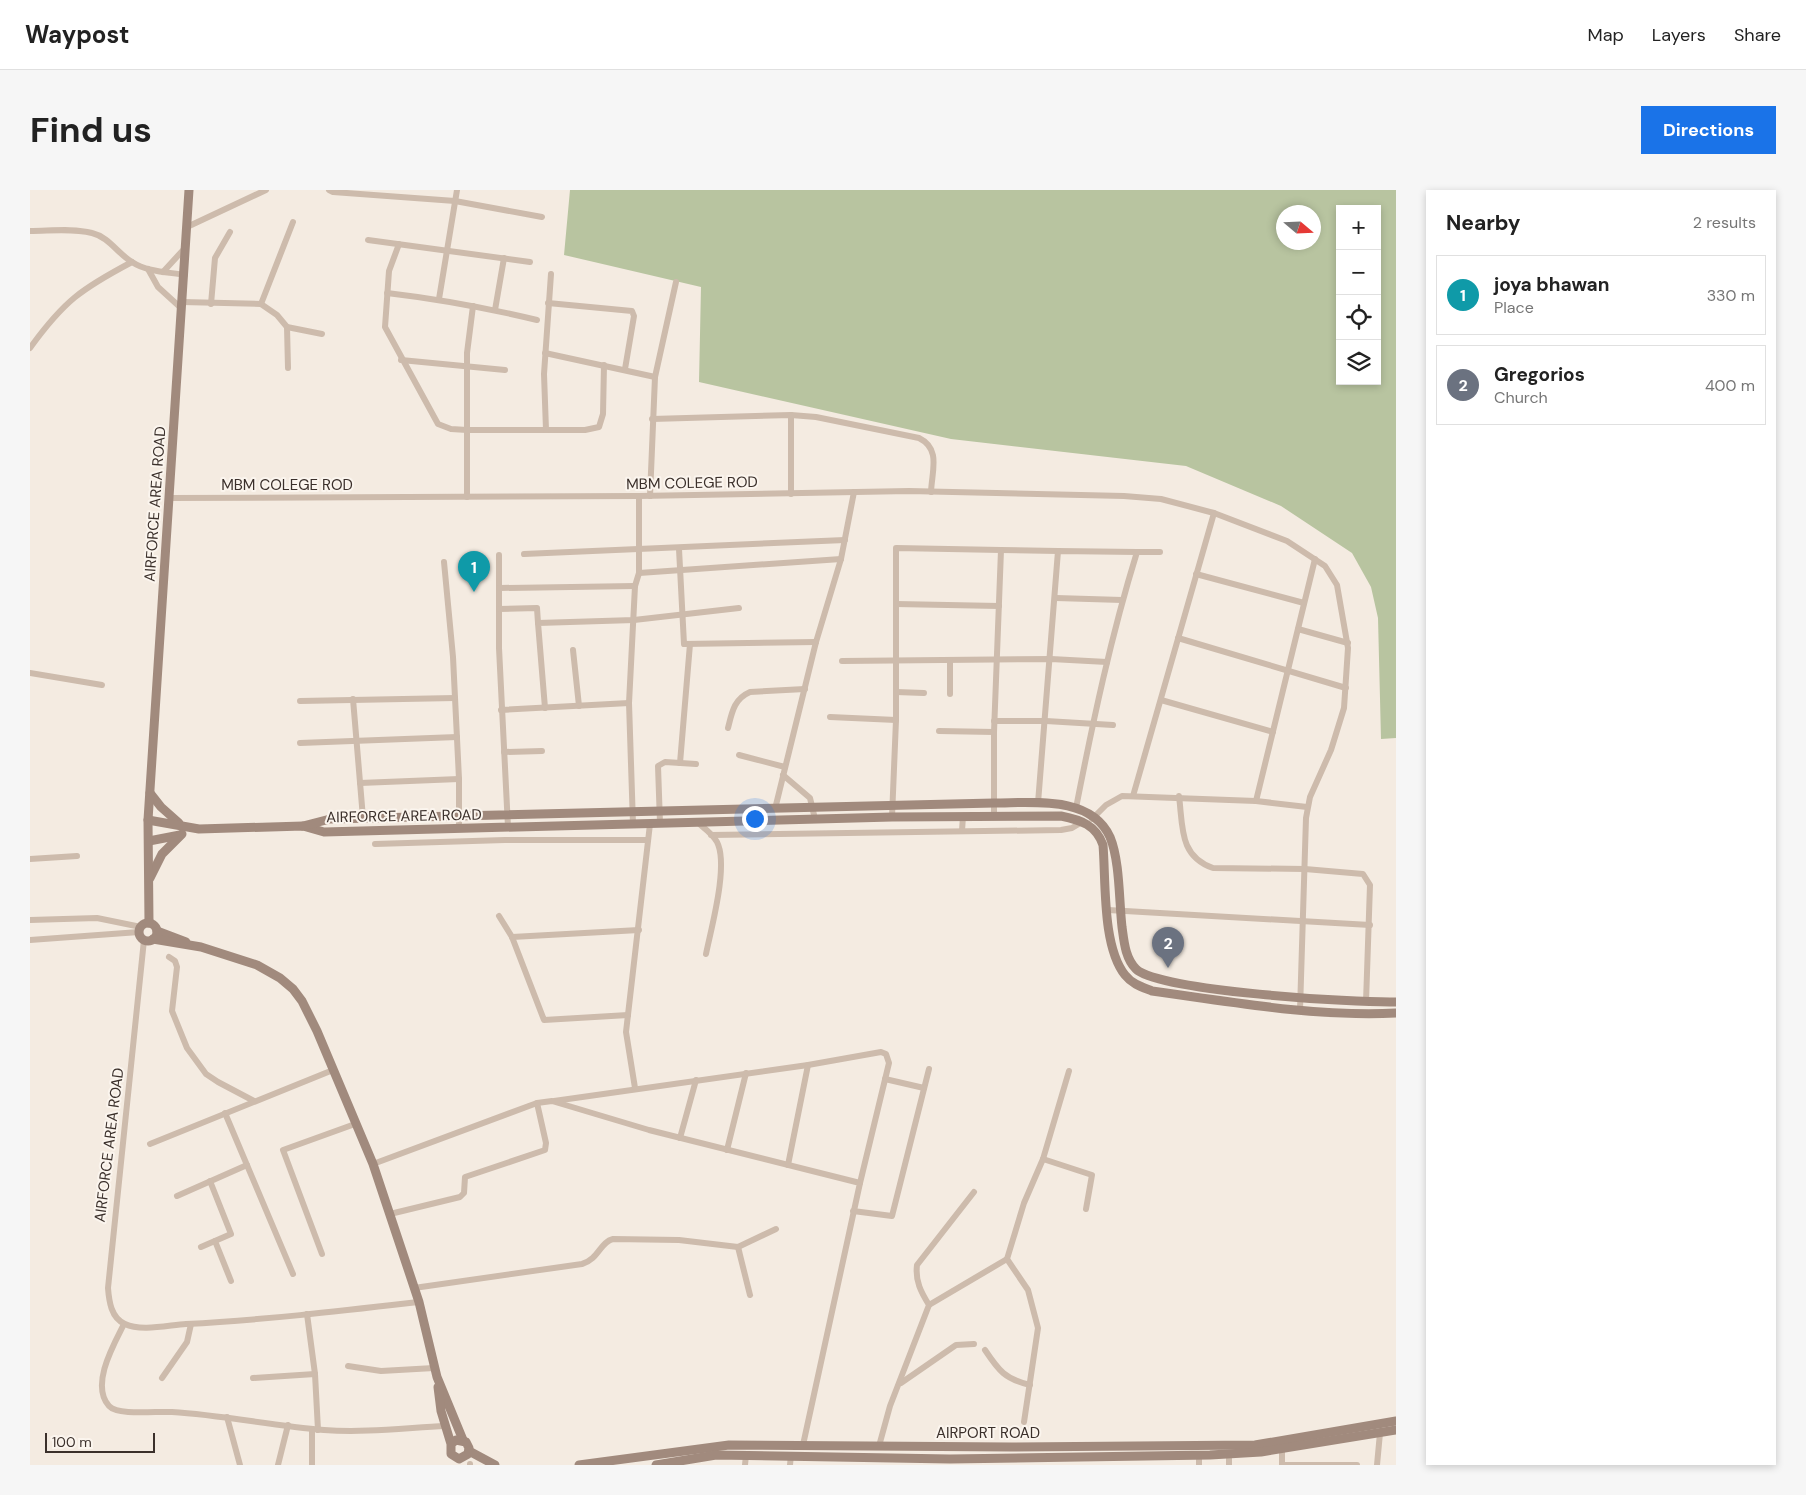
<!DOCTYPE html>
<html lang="en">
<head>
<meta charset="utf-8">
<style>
	:root { --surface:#fff; --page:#f6f6f6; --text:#222; --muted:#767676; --line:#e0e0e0; --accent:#1a73e8 }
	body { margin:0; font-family:"DM Sans",sans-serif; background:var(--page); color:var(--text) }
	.controls { position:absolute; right:15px; top:15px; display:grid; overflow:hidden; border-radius:0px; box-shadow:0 2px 8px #0003 }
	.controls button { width:45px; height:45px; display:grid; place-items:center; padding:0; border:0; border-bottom:1px solid var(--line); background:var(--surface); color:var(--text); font:25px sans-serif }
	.compass { position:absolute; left:1246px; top:15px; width:45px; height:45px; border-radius:50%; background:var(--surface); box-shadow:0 2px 8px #0003; rotate:109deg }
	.scale { position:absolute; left:15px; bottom:12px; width:110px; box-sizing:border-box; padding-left:5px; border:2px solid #3b302b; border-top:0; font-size:14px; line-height:18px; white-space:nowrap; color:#3b302b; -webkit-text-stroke:4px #fbf5ee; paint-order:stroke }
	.you { position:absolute; left:724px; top:628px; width:18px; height:18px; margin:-12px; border:4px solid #fff; border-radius:50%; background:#1a73e8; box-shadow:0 0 0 8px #1a73e833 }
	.badge { display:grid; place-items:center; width:32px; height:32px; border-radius:50%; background:var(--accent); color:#fff; font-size:16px; font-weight:700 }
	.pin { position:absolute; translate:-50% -41px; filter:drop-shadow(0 1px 2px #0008) }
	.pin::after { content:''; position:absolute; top:26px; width:18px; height:15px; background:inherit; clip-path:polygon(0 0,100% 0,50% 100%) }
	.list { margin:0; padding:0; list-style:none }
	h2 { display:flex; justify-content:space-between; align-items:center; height:65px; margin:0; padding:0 20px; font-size:21px }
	h2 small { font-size:16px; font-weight:400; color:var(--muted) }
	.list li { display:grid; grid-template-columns:32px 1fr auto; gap:15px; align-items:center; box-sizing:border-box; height:80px; margin:0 10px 10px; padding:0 10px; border:1px solid var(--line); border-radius:0px }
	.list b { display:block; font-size:19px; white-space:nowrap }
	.list p { margin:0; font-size:16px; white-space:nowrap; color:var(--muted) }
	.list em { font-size:16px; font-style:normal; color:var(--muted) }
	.icon { flex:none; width:28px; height:28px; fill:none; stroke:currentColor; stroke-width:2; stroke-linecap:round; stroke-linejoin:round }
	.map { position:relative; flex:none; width:1366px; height:1275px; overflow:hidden; border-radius:0px }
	header { display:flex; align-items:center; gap:30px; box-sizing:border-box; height:70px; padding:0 25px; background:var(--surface); border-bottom:1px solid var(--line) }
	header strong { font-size:24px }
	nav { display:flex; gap:28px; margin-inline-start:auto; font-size:18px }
	.intro { display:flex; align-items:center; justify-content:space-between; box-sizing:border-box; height:120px; padding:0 30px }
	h1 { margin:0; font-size:35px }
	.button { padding:12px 22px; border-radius:0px; background:var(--accent); color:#fff; font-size:18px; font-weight:700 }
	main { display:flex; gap:30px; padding:0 30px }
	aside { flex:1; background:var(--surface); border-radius:0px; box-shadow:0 2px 8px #0003 }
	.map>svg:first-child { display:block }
</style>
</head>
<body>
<header>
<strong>Waypost</strong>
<nav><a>Map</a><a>Layers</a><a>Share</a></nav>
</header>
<div class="intro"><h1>Find us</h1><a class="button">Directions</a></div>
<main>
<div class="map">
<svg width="1366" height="1275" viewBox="0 0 1366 1275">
	<rect width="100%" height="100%" fill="#f4ebe1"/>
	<path fill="#b8c4a0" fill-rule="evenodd" d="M540,0H1366V548L1351,549L1348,428L1341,397L1322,363L1251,316L1156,276L921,249L669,192L671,97L534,65ZM1310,19H1347V191H1310ZM1254,22H1284V52H1254Z"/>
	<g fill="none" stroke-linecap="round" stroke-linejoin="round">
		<g stroke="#cdbbac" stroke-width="6">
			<path d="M299,0L303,2L425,11L512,27"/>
			<path d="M157,37L236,0"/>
			<path d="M0,41C20,41 43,38 62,43C79,47 88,64 102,72C117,82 138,82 155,85"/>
			<path d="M338,50L500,72"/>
			<path d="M369,54L359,81L355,137L408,234L421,239L437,240H555L569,237L573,224L574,175"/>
			<path d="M118,79L128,97L151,118"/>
			<path d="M133,82L155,58"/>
			<path d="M357,103C408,109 457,118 507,130"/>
			<path d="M409,109L427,0"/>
			<path d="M152,112L231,114L247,125L257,137L258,178"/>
			<path d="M518,113L602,121L604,126L595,179"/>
			<path d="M181,114L185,68L200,42"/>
			<path d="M231,114L263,32"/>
			<path d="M465,120L474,68"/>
			<path d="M257,137L292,144"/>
			<path d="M0,158C34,111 51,99 102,72"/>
			<path d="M515,163L625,187"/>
			<path d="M371,170L475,180"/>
			<path d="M761,225V304"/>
			<path d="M622,229L761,225L786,227L889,248C911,259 902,280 901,302"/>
			<path d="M516,240L514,184L521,84"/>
			<path d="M620,306L625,187L646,92"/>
			<path d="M437,307V163L443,116"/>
			<path d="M139,308L609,306L879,301L1094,306L1131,309L1184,323L1257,351L1295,376L1307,395L1318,458L1314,518L1301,560L1280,607L1276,628L1270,820"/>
			<path d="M649,359L654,454L786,452"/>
			<path d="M971,360L1028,361"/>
			<path d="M1107,362H1130"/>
			<path d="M494,364L815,350"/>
			<path d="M469,365V458L478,637"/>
			<path d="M414,372L423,467L429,589V639"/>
			<path d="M609,383L811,369"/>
			<path d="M1166,384L1274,413"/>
			<path d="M470,398L605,396"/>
			<path d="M1026,408L1092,410"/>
			<path d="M866,414L969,416"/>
			<path d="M469,419L507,418L508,433"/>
			<path d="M1268,439L1318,453"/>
			<path d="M1148,448L1316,498"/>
			<path d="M543,460L549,516"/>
			<path d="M812,471L1021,469L1077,472"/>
			<path d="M0,483L72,495"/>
			<path d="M866,502L894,503"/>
			<path d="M920,504V470"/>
			<path d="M323,509L333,628"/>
			<path d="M1131,510L1243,542"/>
			<path d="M270,511L425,508"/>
			<path d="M515,518L508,433L604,430L709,418"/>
			<path d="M471,520L599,513"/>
			<path d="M800,527L866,530"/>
			<path d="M964,531H1016L1083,535"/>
			<path d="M698,538C702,522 704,509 720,502L775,499"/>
			<path d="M909,541L964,542"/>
			<path d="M270,553L427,547"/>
			<path d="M474,562L512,561"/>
			<path d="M709,565L755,577"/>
			<path d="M650,573L660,454"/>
			<path d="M753,585L780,608L785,629"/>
			<path d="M330,593L429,589"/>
			<path d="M1103,606L1184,323"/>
			<path d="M1149,606C1153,637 1149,666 1183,678L1275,679L1333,684L1340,695L1336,812"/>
			<path d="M1226,611L1285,369"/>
			<path d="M1008,613L1028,361L1107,362C1081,446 1063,531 1046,618"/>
			<path d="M745,619L786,452L811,369L824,302"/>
			<path d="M862,627L866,530V358L971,360L964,542V626"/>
			<path d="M1062,629L1076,615L1092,606L1226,611L1277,617"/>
			<path d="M667,632C674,638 683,644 687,652C699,675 681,739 676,764"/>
			<path d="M630,633L628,576L635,572L666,574"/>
			<path d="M603,634L599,513L605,396L609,383V306"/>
			<path d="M932,641L933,626"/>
			<path d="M681,645L1031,640L1042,638L1052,632"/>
			<path d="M345,654L475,650H618"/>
			<path d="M0,669L47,666"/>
			<path d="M1078,720L1340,735"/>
			<path d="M469,726L482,747L514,830L598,825"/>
			<path d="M0,730L67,728L111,737"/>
			<path d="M482,747L609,740"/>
			<path d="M0,750L109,742"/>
			<path d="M114,750L78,1098C79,1111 81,1128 95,1134C111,1142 139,1135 156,1134C234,1130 311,1121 389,1112"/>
			<path d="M139,767L145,771L147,777L142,821L157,858L176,884L188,892L224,911"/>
			<path d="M855,889L894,898"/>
			<path d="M605,898L596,842L620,634"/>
			<path d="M524,911L778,875L851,862L856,864L859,873L830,993"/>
			<path d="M195,923L263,1084"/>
			<path d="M650,948L666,890"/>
			<path d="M120,954L303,880"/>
			<path d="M697,960L716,883"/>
			<path d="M1013,969L1062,985L1056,1019"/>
			<path d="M343,974L507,913L522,911L619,940L830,993L773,1255"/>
			<path d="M758,975L778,875"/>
			<path d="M147,1006L217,975"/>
			<path d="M823,1021L862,1026L899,879"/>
			<path d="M360,1024L430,1007L434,1003L435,987L515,960L516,953L507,913"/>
			<path d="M185,1051L201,1091"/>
			<path d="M171,1057L201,1044L180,991"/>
			<path d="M708,1057L720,1105"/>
			<path d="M292,1064L253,960L325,934"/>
			<path d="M384,1098L552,1074C569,1069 570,1052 583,1049L649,1050L708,1057L746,1039"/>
			<path d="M899,1115L977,1069"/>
			<path d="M277,1124L285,1184L288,1240"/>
			<path d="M94,1134C84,1154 60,1195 79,1216C88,1226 127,1221 142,1222C193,1225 243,1236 294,1240C334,1243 375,1238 415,1236"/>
			<path d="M955,1160C969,1181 975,1189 1000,1195"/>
			<path d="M318,1176L351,1181L404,1178"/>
			<path d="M132,1188L157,1152L161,1134"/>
			<path d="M223,1188L285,1184"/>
			<path d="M871,1193L926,1155L944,1154"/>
			<path d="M197,1227L210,1275"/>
			<path d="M994,1232L1008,1138L998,1100L977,1069L994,1013L1013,969L1039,881"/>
			<path d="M282,1239V1275"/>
			<path d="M849,1256L860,1216L899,1115C891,1102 885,1091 887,1075L944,1002"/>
			<path d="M1199,1264V1275"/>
			<path d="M1169,1265V1275"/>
			<path d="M440,1274V1275"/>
			<path d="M248,1275L258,1235"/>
			<path d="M715,1275L716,1265"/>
			<path d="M760,1275L761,1265"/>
			<path d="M1252,1275H1327"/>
			<path d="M1252,1275V1259"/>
			<path d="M1347,1275L1350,1243"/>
		</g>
		<g stroke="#a18a7d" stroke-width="9">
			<path d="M120,603L131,617L149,633"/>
			<path d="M118,630L169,639L273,636L294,642L862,627L1031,626C1051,630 1066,635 1073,655C1076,691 1072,756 1095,785C1102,794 1112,797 1122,801C1202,812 1285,827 1366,823"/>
			<path d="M273,636L300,629L964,613C1002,613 1061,605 1080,647C1090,671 1089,711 1092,737C1094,751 1095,768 1106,779C1128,801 1326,813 1366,812"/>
			<path d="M119,651L150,645"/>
			<path d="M120,688L132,664L152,644"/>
			<path d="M119,733L118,630L159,0"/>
			<circle cx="118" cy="742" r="9"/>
			<path d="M127,741L156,752"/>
			<path d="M123,749L171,757L227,775L250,788L263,799L272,811L287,841L343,974L389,1112L407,1187L433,1250"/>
			<path d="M408,1197L411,1221L421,1254V1264L429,1269L438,1264L439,1258L436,1252L426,1250L421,1254"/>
			<path d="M439,1261L465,1275"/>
			<path d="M549,1275L699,1255L981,1257L1225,1255L1366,1231"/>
			<path d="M626,1275L686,1265L920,1269L1180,1265L1231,1262L1366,1240"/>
		</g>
	</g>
	<g text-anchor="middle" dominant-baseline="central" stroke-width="4" stroke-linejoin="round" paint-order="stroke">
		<g font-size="15" fill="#3b302b" stroke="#fbf5ee">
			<text transform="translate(662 293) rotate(-1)">MBM COLEGE ROD</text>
			<text x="257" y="295">MBM COLEGE ROD</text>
			<text transform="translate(125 314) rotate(-86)">AIRFORCE AREA ROAD</text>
			<text transform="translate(374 626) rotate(-1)">AIRFORCE AREA ROAD</text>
			<text transform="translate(79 955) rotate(-83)">AIRFORCE AREA ROAD</text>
			<text x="958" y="1243">AIRPORT ROAD</text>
		</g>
	</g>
</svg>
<div class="controls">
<button>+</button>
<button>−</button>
<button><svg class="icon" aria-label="locate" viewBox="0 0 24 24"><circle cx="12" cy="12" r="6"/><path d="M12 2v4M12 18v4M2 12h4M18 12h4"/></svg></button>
<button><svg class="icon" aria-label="layers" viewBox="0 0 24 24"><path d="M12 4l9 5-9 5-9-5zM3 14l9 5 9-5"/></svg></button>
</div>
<svg class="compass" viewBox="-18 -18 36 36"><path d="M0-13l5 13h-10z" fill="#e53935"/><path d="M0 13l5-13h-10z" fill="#767676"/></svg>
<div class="scale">100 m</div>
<div class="you"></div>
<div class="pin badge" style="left:444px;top:402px;background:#0f9aa8">1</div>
<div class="pin badge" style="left:1138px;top:778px;background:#6b7280">2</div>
</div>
<aside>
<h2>Nearby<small>2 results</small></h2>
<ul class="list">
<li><span class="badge" style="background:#0f9aa8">1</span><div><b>joya bhawan</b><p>Place</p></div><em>330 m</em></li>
<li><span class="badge" style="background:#6b7280">2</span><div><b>Gregorios</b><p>Church</p></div><em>400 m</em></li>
</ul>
</aside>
</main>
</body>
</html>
